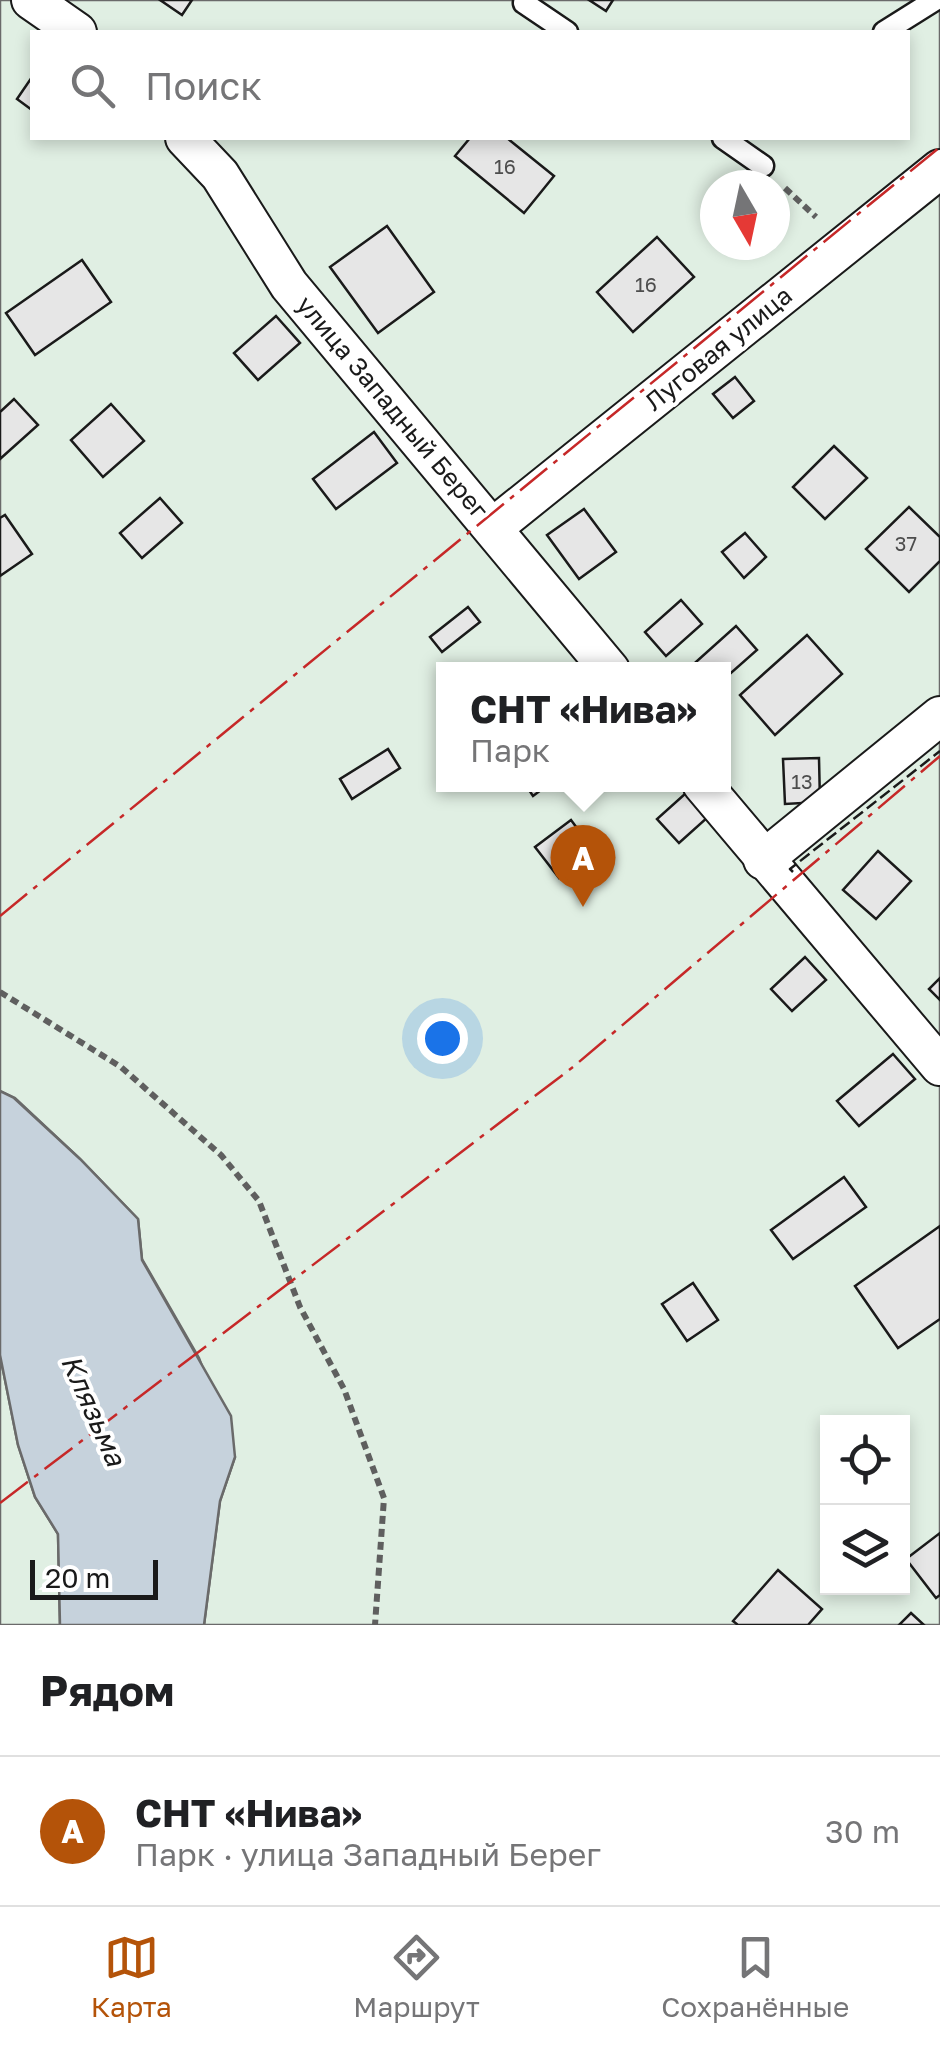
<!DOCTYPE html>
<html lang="ru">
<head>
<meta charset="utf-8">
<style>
	:root { --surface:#fff; --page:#f6f6f6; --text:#202124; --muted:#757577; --line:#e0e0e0; --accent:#b45309 }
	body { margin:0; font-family:"Golos Text",sans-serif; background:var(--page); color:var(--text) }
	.controls { position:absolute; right:30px; bottom:30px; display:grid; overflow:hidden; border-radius:0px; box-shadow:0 5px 15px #0003 }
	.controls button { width:90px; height:90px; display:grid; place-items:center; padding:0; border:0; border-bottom:2px solid var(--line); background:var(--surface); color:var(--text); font:50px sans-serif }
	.compass { position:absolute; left:700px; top:170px; width:90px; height:90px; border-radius:50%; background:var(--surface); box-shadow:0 5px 15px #0003; rotate:171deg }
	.scale { position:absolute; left:30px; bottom:25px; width:128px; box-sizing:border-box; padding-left:10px; border:5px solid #1a1a1a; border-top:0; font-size:28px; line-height:35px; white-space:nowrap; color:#1a1a1a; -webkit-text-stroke:8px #fff; paint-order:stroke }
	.you { position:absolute; left:442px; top:1038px; width:35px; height:35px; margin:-25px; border:8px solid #fff; border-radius:50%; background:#1a73e8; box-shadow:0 0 0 15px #1a73e833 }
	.badge { display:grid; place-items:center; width:65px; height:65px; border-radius:50%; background:var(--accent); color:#fff; font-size:32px; font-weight:700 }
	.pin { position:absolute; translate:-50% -82px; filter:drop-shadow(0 2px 5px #0008) }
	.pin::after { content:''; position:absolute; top:52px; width:35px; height:30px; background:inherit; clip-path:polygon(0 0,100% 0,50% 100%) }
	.popup { position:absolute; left:436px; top:662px; width:295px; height:130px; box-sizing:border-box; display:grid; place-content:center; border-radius:0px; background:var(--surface); filter:drop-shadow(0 2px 8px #0005); font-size:32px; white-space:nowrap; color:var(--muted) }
	.popup b { font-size:38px; color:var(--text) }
	.popup::after { content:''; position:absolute; left:50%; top:100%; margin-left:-20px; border:20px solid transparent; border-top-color:var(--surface) }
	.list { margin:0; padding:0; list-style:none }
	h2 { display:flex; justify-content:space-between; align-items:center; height:130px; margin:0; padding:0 40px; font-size:42px }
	h2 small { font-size:32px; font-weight:400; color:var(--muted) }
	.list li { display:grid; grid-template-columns:65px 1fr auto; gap:30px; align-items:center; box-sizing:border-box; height:150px; padding:0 40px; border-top:2px solid var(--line) }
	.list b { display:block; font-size:38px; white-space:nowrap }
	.list p { margin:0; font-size:32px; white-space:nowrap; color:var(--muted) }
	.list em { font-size:32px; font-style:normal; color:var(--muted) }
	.icon { flex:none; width:55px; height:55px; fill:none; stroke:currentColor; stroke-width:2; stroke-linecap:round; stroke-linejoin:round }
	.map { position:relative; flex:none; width:940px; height:1625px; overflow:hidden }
	.search { position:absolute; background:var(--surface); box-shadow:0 5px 15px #0003; left:30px; right:30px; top:30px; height:110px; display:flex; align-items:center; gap:25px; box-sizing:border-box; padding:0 35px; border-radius:0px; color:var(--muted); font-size:38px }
	.sheet { height:280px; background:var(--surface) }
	nav { display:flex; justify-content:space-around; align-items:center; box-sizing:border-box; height:140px; border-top:2px solid var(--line); background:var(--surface); font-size:28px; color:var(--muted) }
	nav a { display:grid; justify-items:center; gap:5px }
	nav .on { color:var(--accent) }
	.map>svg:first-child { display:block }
</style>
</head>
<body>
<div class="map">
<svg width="940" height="1625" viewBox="0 0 940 1625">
	<rect width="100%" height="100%" fill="#fff"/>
	<g fill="#e0efe3" stroke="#6a6a6a" stroke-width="2.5" fill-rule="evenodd">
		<path d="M0,0H940V1625H204L220,1501L235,1457L199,1358L142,1259L138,1219L80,1159L15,1098L0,1091ZM32,32H908V138H32ZM715,185H775V245H715ZM443,670H723V784H443ZM828,1422H902V1588H828Z"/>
		<path d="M0,1355L18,1445L35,1497L58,1534L60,1625H0Z"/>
	</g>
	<path fill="#c6d2dc" stroke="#6a6a6a" stroke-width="2.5" d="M0,1091L14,1098L80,1159L138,1219L142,1260L231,1416L235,1457L220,1501L204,1625H60L58,1534L35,1497L18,1445L0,1355Z"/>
	<g fill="#e6e6e6" stroke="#1a1a1a" stroke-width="2.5">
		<path d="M160,0H192L182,15Z"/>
		<path d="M589,0H613L606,11Z"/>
		<path d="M32,77V110L17,99Z"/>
		<path d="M470,138H507L554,176L524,213L455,156Z"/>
		<path d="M387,226L434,292L378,333L330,267Z"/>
		<path d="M657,237L694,277L633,332L597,292Z"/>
		<path d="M82,260L111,302L35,355L6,313Z"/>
		<path d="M276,316L300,343L258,380L234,353Z"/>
		<path d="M735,377L754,401L733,418L713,394Z"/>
		<path d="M14,399L38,425L0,459V412Z"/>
		<path d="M111,404L144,441L103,477L71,440Z"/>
		<path d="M374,432L397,463L336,509L313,479Z"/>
		<path d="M834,446L867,478L825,519L793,487Z"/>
		<path d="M160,498L182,523L142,558L120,533Z"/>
		<path d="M909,507L940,537V561L909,592L866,549Z"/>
		<path d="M584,509L616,552L579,579L547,535Z"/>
		<path d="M5,515L32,554L0,576V518Z"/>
		<path d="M745,533L766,557L744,578L722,552Z"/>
		<path d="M681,600L702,624L666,656L645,632Z"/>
		<path d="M468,607L480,622L442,652L430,637Z"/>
		<path d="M736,626L757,650L723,680V670H687Z"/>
		<path d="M807,635L842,674L775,735L740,695Z"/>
		<path d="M388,749L400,768L352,799L340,779Z"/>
		<path d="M819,758L820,802L785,804L783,759Z"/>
		<path d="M525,784H549L533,796Z"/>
		<path d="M686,793L708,817L679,843L657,819Z"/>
		<path d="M571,820L594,851L559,878L535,847Z"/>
		<path d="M878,851L911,881L876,919L843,890Z"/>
		<path d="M805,957L826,980L792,1011L771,989Z"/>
		<path d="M940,978V1000L929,989Z"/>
		<path d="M893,1054L915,1079L859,1126L837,1101Z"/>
		<path d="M844,1177L866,1207L793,1259L771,1230Z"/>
		<path d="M940,1226V1319L898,1348L855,1286Z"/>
		<path d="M693,1283L718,1320L687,1341L662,1304Z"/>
		<path d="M940,1533V1595L936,1598L906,1559Z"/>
		<path d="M778,1570L822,1609L808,1625H738L733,1621Z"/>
		<path d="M911,1613L924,1625H899Z"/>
	</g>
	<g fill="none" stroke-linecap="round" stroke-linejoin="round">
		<g stroke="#1a1a1a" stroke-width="25">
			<g id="lane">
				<path d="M524,3L567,32"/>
				<path d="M884,32L935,0"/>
				<path d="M723,138L763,166"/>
			</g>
		</g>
		<g stroke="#1a1a1a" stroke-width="42">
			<g id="street">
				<path d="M31,0L77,32"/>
				<path d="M185,138L220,175L289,285L610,670"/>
				<path d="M495,526L940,169"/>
				<path d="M702,784L940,1066"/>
				<path d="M763,860L940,716"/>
			</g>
		</g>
		<g stroke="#5f5f5f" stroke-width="6" stroke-dasharray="8 5" stroke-linecap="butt">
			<path d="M785,188L816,217"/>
			<path d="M0,992L121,1067L221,1155L259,1201L300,1307L344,1389L384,1498L375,1625"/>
		</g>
		<use href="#lane" stroke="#fff" stroke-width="20"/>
		<use href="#street" stroke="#fff" stroke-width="38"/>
		<path stroke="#1a1a1a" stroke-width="2.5" stroke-dasharray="12 5" stroke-linecap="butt" d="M793,872L790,869L940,751"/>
		<g stroke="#c62828" stroke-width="2.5" stroke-dasharray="35 8 5 8" stroke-linecap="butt">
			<path d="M0,916L940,147"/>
			<path d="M0,1503L573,1067L940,756"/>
		</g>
	</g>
	<g text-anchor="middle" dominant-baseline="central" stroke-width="8" stroke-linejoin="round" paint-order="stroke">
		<g font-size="20" fill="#4d4d4d">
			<text x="505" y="166">16</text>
			<text x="646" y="284">16</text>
			<text x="906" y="543">37</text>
			<text x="802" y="781">13</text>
		</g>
		<g font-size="25" fill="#1a1a1a" stroke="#fff">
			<text transform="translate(718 348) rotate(-39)">Луговая улица</text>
			<text transform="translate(393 407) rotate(50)">улица Западный Берег</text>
		</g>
		<g font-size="28" font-style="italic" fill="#1a1a1a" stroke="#fff">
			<text transform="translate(94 1410) rotate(66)">Клязьма</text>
		</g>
	</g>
</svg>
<div class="controls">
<button><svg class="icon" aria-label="locate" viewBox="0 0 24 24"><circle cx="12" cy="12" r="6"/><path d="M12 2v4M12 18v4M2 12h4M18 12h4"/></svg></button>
<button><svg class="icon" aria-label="layers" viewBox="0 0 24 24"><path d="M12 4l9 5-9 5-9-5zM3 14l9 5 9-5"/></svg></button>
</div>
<svg class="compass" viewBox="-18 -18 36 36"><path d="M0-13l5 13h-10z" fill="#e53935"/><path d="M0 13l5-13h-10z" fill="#757577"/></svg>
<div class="scale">20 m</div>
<div class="you"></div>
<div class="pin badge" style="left:583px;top:907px">A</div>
<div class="popup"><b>СНТ «Нива»</b>Парк</div>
<div class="search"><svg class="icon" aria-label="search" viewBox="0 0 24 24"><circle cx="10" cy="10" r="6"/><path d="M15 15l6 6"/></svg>Поиск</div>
</div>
<section class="sheet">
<h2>Рядом<small></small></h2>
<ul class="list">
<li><span class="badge">A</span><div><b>СНТ «Нива»</b><p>Парк · улица Западный Берег</p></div><em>30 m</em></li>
</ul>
</section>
<nav>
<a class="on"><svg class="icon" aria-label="map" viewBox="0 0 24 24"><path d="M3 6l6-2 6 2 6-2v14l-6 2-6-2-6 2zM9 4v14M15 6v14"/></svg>Карта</a>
<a><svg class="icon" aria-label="directions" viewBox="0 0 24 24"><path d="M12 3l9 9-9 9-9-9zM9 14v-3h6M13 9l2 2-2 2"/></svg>Маршрут</a>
<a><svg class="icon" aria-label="saved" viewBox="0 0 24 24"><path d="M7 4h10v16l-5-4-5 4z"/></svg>Сохранённые</a>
</nav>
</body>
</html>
